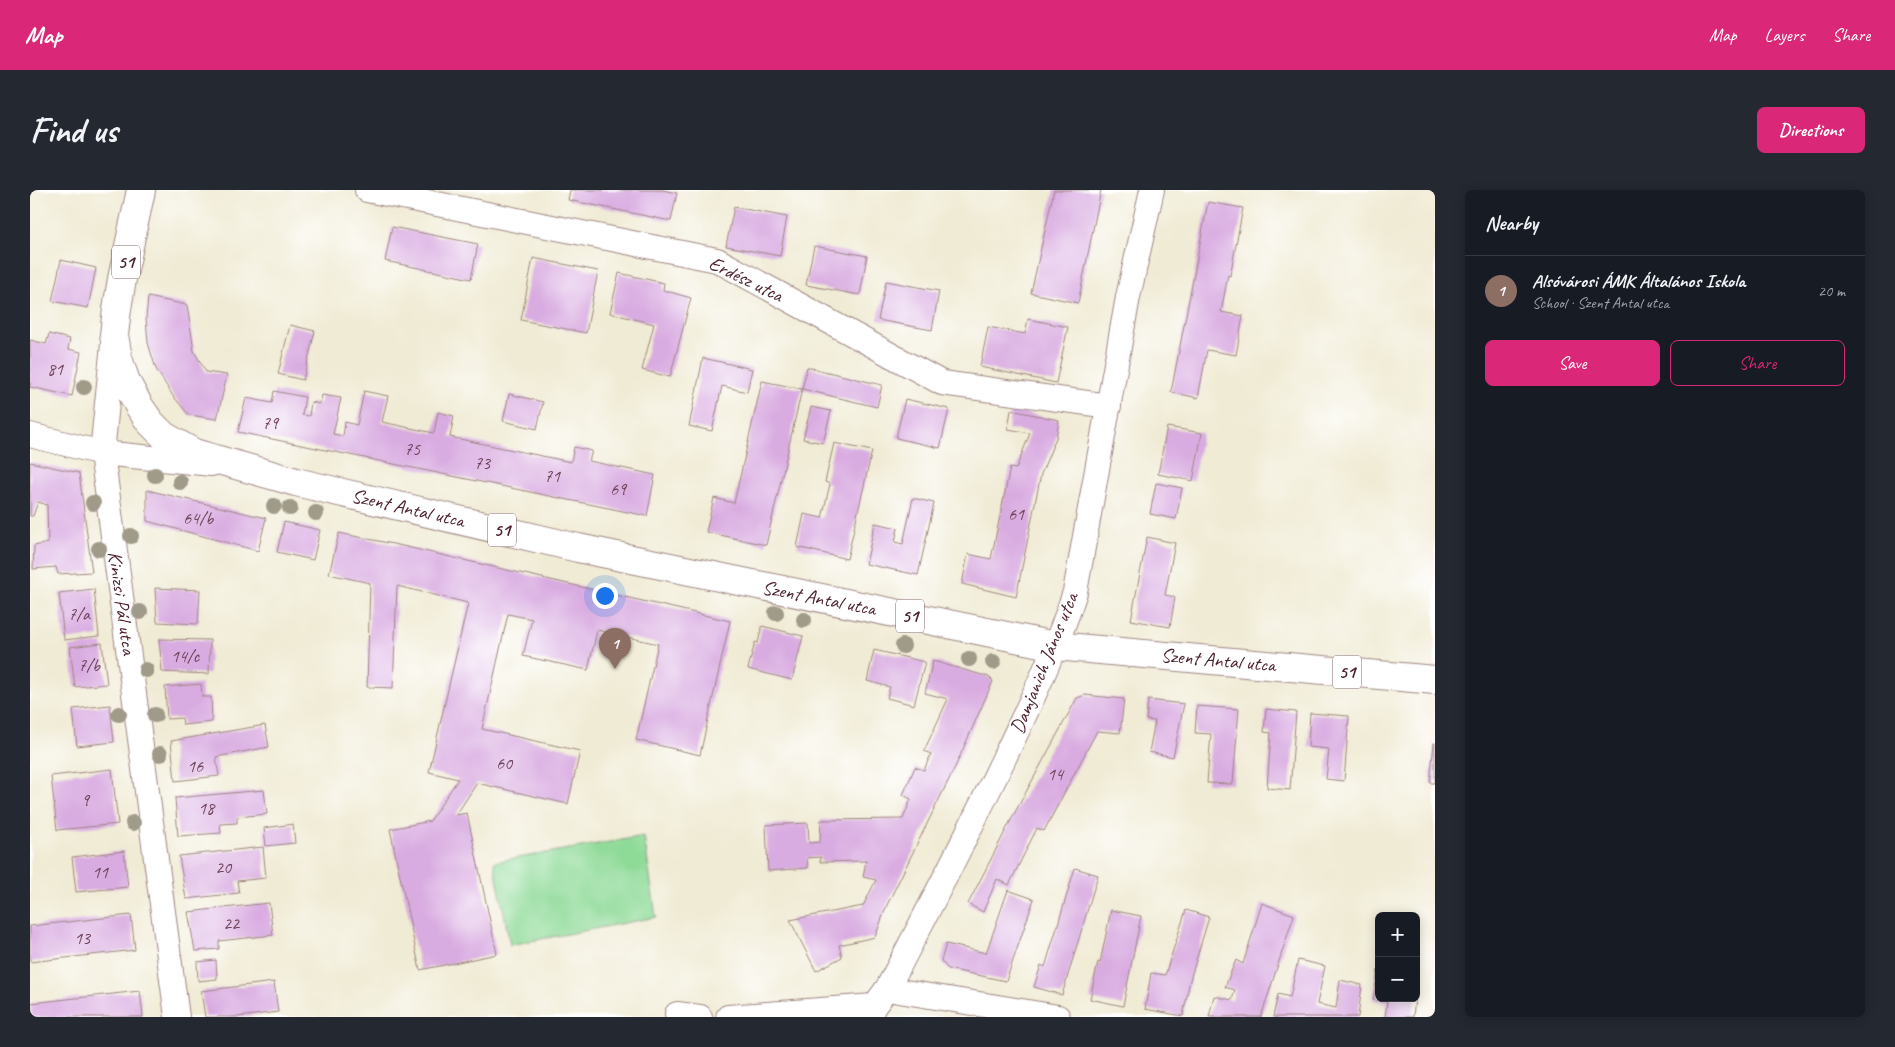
<!DOCTYPE html>
<html lang="en">
<head>
<meta charset="utf-8">
<style>
	:root { --surface:#171b24; --page:#242831; --text:#f1f3f6; --muted:#9ea1a6; --line:#363941; --accent:#db2777 }
	body { margin:0; font-family:Caveat,sans-serif; background:var(--page); color:var(--text) }
	.controls { position:absolute; right:15px; bottom:15px; display:grid; overflow:hidden; border-radius:8px; box-shadow:0 2px 12px #0003 }
	.controls button { width:45px; height:45px; display:grid; place-items:center; padding:0; border:0; border-bottom:1px solid var(--line); background:var(--surface); color:var(--text); font:25px sans-serif }
	.you { position:absolute; left:574px; top:405px; width:18px; height:18px; margin:-12px; border:4px solid #fff; border-radius:50%; background:#1a73e8; box-shadow:0 0 0 8px #1a73e833 }
	.badge { display:grid; place-items:center; width:32px; height:32px; border-radius:50%; background:var(--accent); color:#fff; font-size:16px; font-weight:700 }
	.pin { position:absolute; translate:-50% -41px; filter:drop-shadow(0 1px 2px #0008) }
	.pin::after { content:''; position:absolute; top:26px; width:18px; height:15px; background:inherit; clip-path:polygon(0 0,100% 0,50% 100%) }
	.list { margin:0; padding:0; list-style:none }
	h2 { display:flex; justify-content:space-between; align-items:center; height:65px; margin:0; padding:0 20px; font-size:21px }
	h2 small { font-size:16px; font-weight:400; color:var(--muted) }
	.list li { display:grid; grid-template-columns:32px 1fr auto; gap:15px; align-items:center; box-sizing:border-box; height:70px; padding:0 20px; border-top:1px solid var(--line) }
	.list b { display:block; font-size:19px; white-space:nowrap }
	.list p { margin:0; font-size:16px; white-space:nowrap; color:var(--muted) }
	.list em { font-size:16px; font-style:normal; color:var(--muted) }
	.actions { display:flex; gap:10px; padding:15px 20px }
	.actions a { flex:1; padding:11px 0; border:1px solid var(--accent); border-radius:8px; text-align:center; font-size:18px; color:var(--accent) }
	.actions .main { background:var(--accent); color:#fff }
	.map { position:relative; flex:none; width:1405px; height:827px; overflow:hidden; border-radius:8px }
	header { display:flex; align-items:center; gap:30px; box-sizing:border-box; height:70px; padding:0 25px; background:var(--accent); color:#fff }
	header strong { font-size:24px }
	nav { display:flex; gap:28px; margin-inline-start:auto; font-size:18px }
	.intro { display:flex; align-items:center; justify-content:space-between; box-sizing:border-box; height:120px; padding:0 30px }
	h1 { margin:0; font-size:35px }
	.button { padding:12px 22px; border-radius:8px; background:var(--accent); color:#fff; font-size:18px; font-weight:700 }
	main { display:flex; gap:30px; padding:0 30px }
	aside { flex:1; background:var(--surface); border-radius:8px; box-shadow:0 2px 12px #0003 }
	.map>svg:first-child { display:block }
</style>
</head>
<body>
<header>
<strong>Map</strong>
<nav><a>Map</a><a>Layers</a><a>Share</a></nav>
</header>
<div class="intro"><h1>Find us</h1><a class="button">Directions</a></div>
<main>
<div class="map">
<svg width="1405" height="827" viewBox="0 0 1405 827">
	<rect width="100%" height="100%" fill="#fff"/>
	<filter id="ink" filterUnits="userSpaceOnUse"><feTurbulence type="fractalNoise" baseFrequency=".02" numOctaves="2"/><feDisplacementMap in="SourceGraphic" scale="10" xChannelSelector="R" yChannelSelector="G"/><feConvolveMatrix kernelMatrix="1 2 1 2 8 2 1 2 1" color-interpolation-filters="sRGB"/></filter>
	<filter id="wash" filterUnits="userSpaceOnUse"><feTurbulence type="fractalNoise" baseFrequency=".0096" numOctaves="4" result="noise"/><feDisplacementMap in="SourceGraphic" scale="20" xChannelSelector="R" yChannelSelector="G"/><feGaussianBlur stdDeviation="1.12" result="paint"/><feColorMatrix in="noise" values="0 0 0 0 0 0 0 0 0 0 0 0 0 0 0 0 0 1.4 0 .05"/><feComposite in="paint" operator="in"/></filter>
	<g filter="url(#wash)">
		<rect width="100%" height="100%" fill="#f0ebd4"/>
		<path fill="#8eda97" stroke="#6c7c61" d="M614,646L626,727L480,755L464,672Z"/>
		<g id="blocks">
			<g fill="#d9ace1">
				<path d="M540,0H632L647,3L641,31L538,10Z"/>
				<path d="M1024,0H1071L1048,113L1001,103Z"/>
				<path d="M1178,12L1213,18L1200,86L1198,85L1191,122L1213,126L1206,165L1177,160L1168,208L1141,202Z"/>
				<path d="M704,17L757,27L750,66L696,56Z"/>
				<path d="M362,37L448,54L441,89L355,71Z"/>
				<path d="M784,56L837,66L830,105L776,95Z"/>
				<path d="M503,68L568,81L556,143L491,130Z"/>
				<path d="M31,70L66,78L58,118L22,111Z"/>
				<path d="M589,83L634,93L633,100L661,108L640,187L612,180L624,134L580,123Z"/>
				<path d="M856,91L909,101L902,140L848,130Z"/>
				<path d="M118,107L157,115L164,161L176,182L197,185L187,229L159,225L143,206L126,179L118,153L116,128Z"/>
				<path d="M998,129L1038,137L1026,193L950,177L958,137L995,144Z"/>
				<path d="M260,135L285,141L273,190L248,184Z"/>
				<path d="M19,144L40,149L38,159L51,162L42,206L0,197V150L16,154Z"/>
				<path d="M673,168L722,179L717,202L692,196L682,241L659,236Z"/>
				<path d="M777,177L852,195L847,217L772,199L736,355L676,342L684,308L704,313L732,191L772,199Z"/>
				<path d="M244,201L275,207L272,225L279,226L281,212L290,214L292,205L311,208L303,244L313,246L315,232L327,235L334,201L358,206L352,232L404,243L408,222L424,226L420,247L541,272L544,257L562,261L559,271L625,285L617,326L208,242L216,208L242,213Z"/>
				<path d="M479,204L513,212L507,239L473,231Z"/>
				<path d="M875,209L919,219L910,258L866,248Z"/>
				<path d="M781,217L801,221L793,253L773,249Z"/>
				<path d="M981,220L1029,230L1026,248L1011,284L986,407L932,394L938,364L961,369L980,278L986,279L1000,243L978,239Z"/>
				<path d="M1137,237L1172,243L1163,291L1128,284Z"/>
				<path d="M804,253L842,261L817,369L767,357L774,324L792,328L800,294L795,292Z"/>
				<path d="M0,272L49,283L62,382L28,384L26,377L3,379L4,356L18,353L17,315L8,312L3,326H0Z"/>
				<path d="M1126,293L1152,298L1146,329L1120,324Z"/>
				<path d="M117,300L236,328L228,361L117,331Z"/>
				<path d="M883,308L904,313L888,385L836,374L845,333L868,338L865,352L873,354Z"/>
				<path d="M254,332L290,340L283,370L247,362Z"/>
				<path d="M309,343L368,355L700,431L670,565L606,550L628,454L567,440L558,480L493,466L502,429L478,424L452,539L550,561L538,614L447,593L426,625L437,623L467,764L390,780L360,639L400,631L428,589L399,582L438,413L367,396L363,498L337,497L340,393L299,384Z"/>
				<path d="M1117,347L1145,353L1135,405L1145,407L1140,437L1101,430Z"/>
				<path d="M125,398L170,400L168,434L127,432Z"/>
				<path d="M64,399L69,446L34,450L29,403Z"/>
				<path d="M732,436L773,446L762,490L718,479L725,452L728,453Z"/>
				<path d="M129,449L180,450L179,484L132,482Z"/>
				<path d="M72,453L77,494L45,497L40,457Z"/>
				<path d="M844,460L895,472L884,515L857,508L860,497L837,491Z"/>
				<path d="M903,471L959,487L963,491L926,575L857,715L845,747L809,755L812,767L786,781L760,730L833,716L846,690L833,687L836,671L790,672L791,667L777,668L778,678L738,681L736,635L778,633L779,653L790,652L791,630L873,629L881,609L873,605L885,577L894,580L901,564L894,561L918,509L895,503Z"/>
				<path d="M171,494L172,507H181L182,532L153,535L152,528L137,529L135,497Z"/>
				<path d="M1055,505L1094,509L1090,543L1067,541L1014,641L1007,638L979,695L967,689L953,722L938,714L983,626L1047,508Z"/>
				<path d="M1118,510L1154,514L1143,567L1119,562L1125,531L1116,530Z"/>
				<path d="M80,515L84,552L47,556L43,519Z"/>
				<path d="M1167,516L1209,519L1203,594L1177,593L1181,544L1165,543Z"/>
				<path d="M1236,519L1266,522L1260,600L1237,598L1241,543L1234,542Z"/>
				<path d="M1280,523L1319,526L1314,591L1296,589L1299,559L1278,557Z"/>
				<path d="M235,535L239,557L186,567L189,586L145,591L141,551Z"/>
				<path d="M1404,553H1405V593H1400Z"/>
				<path d="M82,579L88,634L27,640L21,586Z"/>
				<path d="M234,600L237,624L207,627V633L190,634L191,643L148,646L145,608Z"/>
				<path d="M263,634L265,653L236,656L234,638Z"/>
				<path d="M233,657L236,688L207,691L209,703L156,709L149,666Z"/>
				<path d="M94,661L98,697L46,702L42,667Z"/>
				<path d="M1045,678L1068,685L1032,805L1004,797L1011,775L1015,777Z"/>
				<path d="M978,700L1004,709L976,791L918,779L911,771L916,754L956,763Z"/>
				<path d="M239,713L243,745L189,751V759L165,761L158,722Z"/>
				<path d="M1232,713L1264,725L1231,827H1179L1184,806L1202,810L1205,800L1195,797L1206,770L1213,774Z"/>
				<path d="M1081,720L1111,726L1093,816L1060,809L1068,772L1070,773Z"/>
				<path d="M1156,720L1179,727L1160,790L1153,826L1115,819L1121,783L1135,785Z"/>
				<path d="M101,725L105,760L0,772V736Z"/>
				<path d="M186,770L187,789L168,791L167,772Z"/>
				<path d="M1268,770L1295,776L1287,814L1306,818L1310,790L1332,795L1328,827H1243L1248,804L1260,807Z"/>
				<path d="M1348,780L1349,808H1385L1383,827H1355L1357,812L1343,810Z"/>
				<path d="M244,792L248,822L208,827H175L171,801Z"/>
				<path d="M110,801L113,827H2L1,813Z"/>
			</g>
		</g>
	</g>
	<g filter="url(#ink)">
		<use href="#blocks" fill-opacity="0" stroke="#9d8580" stroke-width="1"/>
		<g fill="none" stroke-linecap="round" stroke-linejoin="round">
			<g stroke="#9d8580" stroke-width="26">
				<g id="minor">
					<path d="M337,0L687,70L912,193L1079,216"/>
					<path d="M83,154L72,263L147,827"/>
					<path d="M0,245L72,263L182,274"/>
					<path d="M857,799L1028,827"/>
					<path d="M647,824L670,827"/>
					<path d="M698,827L844,816"/>
					<path d="M839,827L844,816L857,799C898,721 939,642 977,562C1002,510 1027,457 1045,402L1098,107L1122,0"/>
				</g>
			</g>
			<g stroke="#9d8580" stroke-width="30">
				<path id="major" d="M111,0L92,89L87,119L84,145L88,168L96,192L109,216L120,232L134,246L164,263L266,292L548,358L1025,456L1405,490"/>
			</g>
			<use href="#minor" stroke="#fff" stroke-width="24"/>
			<use href="#major" stroke="#fff" stroke-width="28"/>
		</g>
		<g fill="#a09a89">
			<circle cx="54" cy="197" r="8"/>
			<circle cx="125" cy="285" r="8"/>
			<circle cx="150" cy="292" r="8"/>
			<circle cx="63" cy="313" r="8"/>
			<circle cx="244" cy="316" r="8"/>
			<circle cx="260" cy="318" r="8"/>
			<circle cx="286" cy="323" r="8"/>
			<circle cx="101" cy="346" r="8"/>
			<circle cx="69" cy="359" r="8"/>
			<circle cx="110" cy="422" r="8"/>
			<circle cx="746" cy="423" r="8"/>
			<circle cx="774" cy="430" r="8"/>
			<circle cx="873" cy="456" r="8"/>
			<circle cx="939" cy="469" r="8"/>
			<circle cx="963" cy="472" r="8"/>
			<circle cx="116" cy="480" r="8"/>
			<circle cx="89" cy="524" r="8"/>
			<circle cx="125" cy="525" r="8"/>
			<circle cx="130" cy="564" r="8"/>
			<circle cx="103" cy="633" r="8"/>
		</g>
	</g>
	<g text-anchor="middle" dominant-baseline="central" stroke-width="4" stroke-linejoin="round" paint-order="stroke">
		<g font-size="18" fill="#6e4258">
			<text x="25" y="179">81</text>
			<text x="240" y="233">79</text>
			<text x="382" y="259">75</text>
			<text x="452" y="273">73</text>
			<text x="522" y="286">71</text>
			<text x="588" y="299">69</text>
			<text x="986" y="324">61</text>
			<text x="168" y="328">64/b</text>
			<text x="49" y="424">7/a</text>
			<text x="155" y="466">14/c</text>
			<text x="59" y="475">7/b</text>
			<text x="474" y="573">60</text>
			<text x="165" y="576">16</text>
			<text x="1025" y="584">14</text>
			<text x="55" y="610">9</text>
			<text x="176" y="618">18</text>
			<text x="193" y="677">20</text>
			<text x="70" y="682">11</text>
			<text x="201" y="733">22</text>
			<text x="52" y="748">13</text>
		</g>
		<g fill="#fff" stroke="#80626b" stroke-width="1">
			<rect x="82" y="55.5" width="28" height="33" rx="4"/>
			<rect x="458" y="323.5" width="28" height="33" rx="4"/>
			<rect x="866" y="409.5" width="28" height="33" rx="4"/>
			<rect x="1303" y="465.5" width="28" height="33" rx="4"/>
		</g>
		<g font-size="19" font-weight="bold" fill="#4a1f2b">
			<text x="96" y="72">51</text>
			<text x="472" y="340">51</text>
			<text x="880" y="426">51</text>
			<text x="1317" y="482">51</text>
		</g>
		<g font-size="20" fill="#4a1f2b" stroke="#fff">
			<text transform="translate(716 89) rotate(26)">Erdész utca</text>
			<text transform="translate(378 318) rotate(13)">Szent Antal utca</text>
			<text transform="translate(789 408) rotate(11)">Szent Antal utca</text>
			<text transform="translate(92 413) rotate(82)">Kinizsi Pál utca</text>
			<text transform="translate(1188 470) rotate(5)">Szent Antal utca</text>
			<text transform="translate(1014 473) rotate(-68)">Damjanich János utca</text>
		</g>
	</g>
</svg>
<div class="controls">
<button>+</button>
<button>−</button>
</div>
<div class="you"></div>
<div class="pin badge" style="left:585px;top:479px;background:#8d6e63">1</div>
</div>
<aside>
<h2>Nearby<small></small></h2>
<ul class="list">
<li><span class="badge" style="background:#8d6e63">1</span><div><b>Alsóvárosi ÁMK Általános Iskola</b><p>School · Szent Antal utca</p></div><em>20 m</em></li>
</ul>
<div class="actions"><a class="main">Save</a><a>Share</a></div>
</aside>
</main>
</body>
</html>
